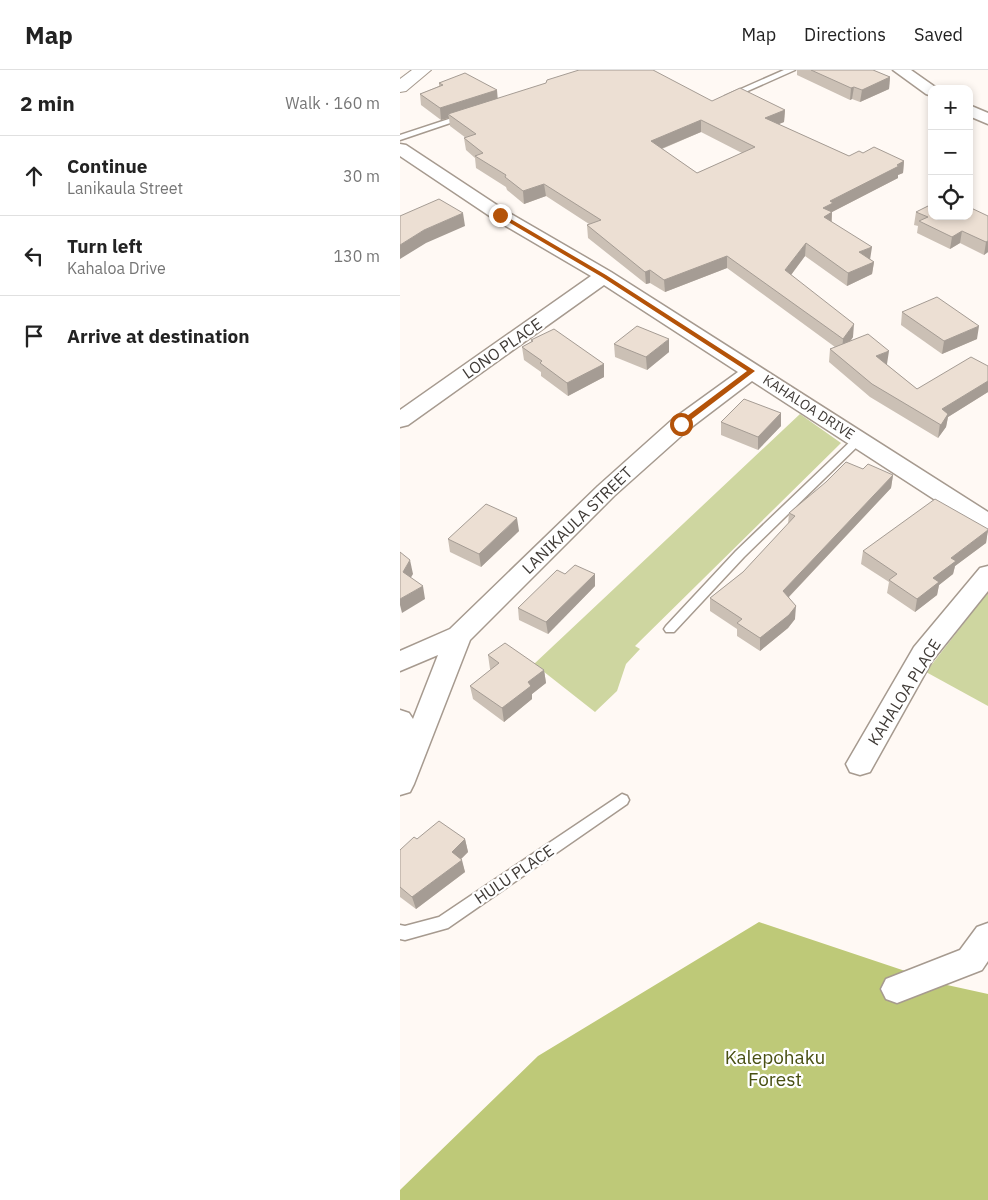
<!DOCTYPE html>
<html lang="en">
<head>
<meta charset="utf-8">
<style>
	:root { --surface:#fff; --page:#f6f6f6; --text:#222; --muted:#767676; --line:#e0e0e0 }
	body { margin:0; font-family:"IBM Plex Sans",sans-serif; background:var(--page); color:var(--text) }
	.controls { position:absolute; right:15px; top:15px; display:grid; overflow:hidden; border-radius:10px; box-shadow:0 2px 8px #0003 }
	.controls button { width:45px; height:45px; display:grid; place-items:center; padding:0; border:0; border-bottom:1px solid var(--line); background:var(--surface); color:var(--text); font:25px sans-serif }
	.stop { position:absolute; width:15px; height:15px; margin:-11px; border:4px solid #b45309; border-radius:50%; background:#fff }
	.stop.end { background:#b45309; border-color:#fff; box-shadow:0 1px 5px #0008 }
	.list { margin:0; padding:0; list-style:none }
	h2 { display:flex; justify-content:space-between; align-items:center; height:65px; margin:0; padding:0 20px; font-size:21px }
	h2 small { font-size:16px; font-weight:400; color:var(--muted) }
	.list li { display:grid; grid-template-columns:32px 1fr auto; gap:15px; align-items:center; box-sizing:border-box; height:80px; padding:0 20px; border-top:1px solid var(--line) }
	.list b { display:block; font-size:19px; white-space:nowrap }
	.list p { margin:0; font-size:16px; white-space:nowrap; color:var(--muted) }
	.list em { font-size:16px; font-style:normal; color:var(--muted) }
	.icon { flex:none; width:28px; height:28px; fill:none; stroke:currentColor; stroke-width:2; stroke-linecap:round; stroke-linejoin:round }
	.map { position:relative; flex:none; width:588px; height:1130px; overflow:hidden }
	header { display:flex; align-items:center; gap:30px; box-sizing:border-box; height:70px; padding:0 25px; background:var(--surface); border-bottom:1px solid var(--line) }
	header strong { font-size:24px }
	nav { display:flex; gap:28px; margin-inline-start:auto; font-size:18px }
	main { display:flex }
	aside { flex:1; background:var(--surface) }
	.map>svg:first-child { display:block }
</style>
</head>
<body>
<header>
<strong>Map</strong>
<nav><a>Map</a><a>Directions</a><a>Saved</a></nav>
</header>
<main>
<aside>
<h2>2 min<small>Walk · 160 m</small></h2>
<ul class="list">
<li><svg class="icon" aria-label="ahead" viewBox="0 0 24 24"><path d="M12 20V5M6 11l6-6 6 6"/></svg><div><b>Continue</b><p>Lanikaula Street</p></div><em>30 m</em></li>
<li><svg class="icon" aria-label="left" viewBox="0 0 24 24"><path d="M17 20v-9H6M10 6l-5 5 5 5"/></svg><div><b>Turn left</b><p>Kahaloa Drive</p></div><em>130 m</em></li>
<li><svg class="icon" aria-label="arrive" viewBox="0 0 24 24"><path d="M6 21V4h12l-3 4 3 4H6"/></svg><div><b>Arrive at destination</b></div></li>
</ul>
</aside>
<div class="map">
<svg width="588" height="1130" viewBox="0 0 588 1130">
	<rect width="100%" height="100%" fill="#fff9f4"/>
	<g fill="#ced6a0">
		<path d="M400,344L441,373L235,576L240,579L226,594L217,621L195,642L134,594Z"/>
		<path d="M588,522V636L526,602Z"/>
	</g>
	<path fill="#bec978" d="M359,852L547,915L588,924V1130H0V1120L138,986Z"/>
	<g fill="none" stroke-linecap="round" stroke-linejoin="round">
		<g stroke="#a69a8f" stroke-width="3">
			<g id="service">
				<path d="M384,0H395L332,28L325,26Z"/>
				<path d="M61,45L68,47L0,70V65Z"/>
				<path d="M459,366L463,367L464,369L463,371L344,487L274,562H266L264,559L266,556L336,481L455,367Z"/>
				<path d="M222,724L227,726L229,730L227,734L48,858L5,870L0,869V855L5,856L39,847Z"/>
			</g>
		</g>
		<g stroke="#a69a8f" stroke-width="3">
			<g id="minor">
				<path d="M493,0H511L538,19H532V26L526,24Z"/>
				<path d="M569,35L588,43V54L569,46Z"/>
				<path d="M0,74L6,75L106,141L211,202L588,442V461L580,459L352,311L289,359L214,426L70,570L14,714L10,722L0,725V640L9,643L13,649L38,585L0,601V581L50,559L198,416L273,349L338,302L204,215L8,355L0,357V340L191,206L94,149L0,86Z"/>
				<path d="M588,496V521L532,591L470,702L460,705L450,702L446,694L514,577L580,498Z"/>
				<path d="M588,853V891L582,900L497,933L486,929L481,919L486,909L560,880L577,857Z"/>
			</g>
		</g>
		<g stroke="#a69a8f" stroke-width="2">
			<path id="tertiary" d="M12,0H31L6,21L0,22V9Z"/>
		</g>
		<use href="#service" fill="#fff" fill-rule="evenodd"/>
		<use href="#minor" fill="#fff" fill-rule="evenodd"/>
		<use href="#tertiary" fill="#fff" fill-rule="evenodd"/>
	</g>
	<g fill="#cbc0b5" fill-rule="evenodd">
		<path d="M397,0H473L490,7L489,19L460,32L452,29L450,30L397,5Z"/>
		<path d="M39,13L97,20V28L312,31L385,40L384,52L378,54L449,86L463,83L504,91L503,103L498,105V108L432,142V152L470,189L474,192L472,204L447,216L405,186L391,205L453,267L450,272L487,294H486L517,319L588,296V322L548,347L546,357L538,368L470,327L429,292L430,279L435,277L327,198L265,222L250,213L246,214L188,168L187,155L189,154L146,126L124,134L107,120L106,117L76,98L75,88L66,80L64,68H66L50,56L49,48L41,50L21,35L20,24L39,16ZM301,62L342,83L297,103L262,79Z"/>
		<path d="M516,142L588,146V182L584,185L560,173L550,179L517,163L518,156L514,155Z"/>
		<path d="M502,242L577,269L542,284L501,255Z"/>
		<path d="M131,270L204,294V307L168,326L141,306V302L124,290L122,277L131,272Z"/>
		<path d="M214,274L269,282L247,300L215,287Z"/>
		<path d="M381,343V356L358,380L321,365V352Z"/>
		<path d="M463,399L493,405L491,418L389,527L395,549L388,558L360,581L337,566V559L310,541V528L343,502L388,454L389,443Z"/>
		<path d="M588,459L586,473L555,496L553,504L539,515L537,525L515,542L487,523L489,512L461,494L463,481Z"/>
		<path d="M119,461L81,497L50,482L48,469Z"/>
		<path d="M165,504H195V516L148,564L119,550L118,538Z"/>
		<path d="M88,585L144,600L146,613L132,624V629L104,652L73,629L70,616L91,600L90,599Z"/>
		<path d="M17,769H65L68,782L61,789L65,802L16,839L0,827V780Z"/>
	</g>
	<g fill="#a59c94">
		<path d="M490,7L489,19L460,32L462,20Z"/>
		<path d="M454,17L452,29L450,30L451,18Z"/>
		<path d="M97,20L98,32L48,44L49,48L41,50L40,38Z"/>
		<path d="M385,40L384,52L365,60V48Z"/>
		<path d="M301,50V62L251,83V71Z"/>
		<path d="M504,91L503,103L498,105V108L432,142L431,155L422,150L423,138L430,131Z"/>
		<path d="M144,114L146,126L124,134L123,121Z"/>
		<path d="M63,143L65,156L26,173L0,189V175L24,160Z"/>
		<path d="M562,161L560,173L550,179L552,167Z"/>
		<path d="M588,171V182L584,185L586,172Z"/>
		<path d="M406,173L405,186L385,213V200Z"/>
		<path d="M472,177L470,190L459,182Z"/>
		<path d="M327,186V198L265,222L264,210Z"/>
		<path d="M474,192L472,204L447,216L448,203Z"/>
		<path d="M250,200V213L246,214L245,202Z"/>
		<path d="M454,254L453,267L442,282L443,269Z"/>
		<path d="M579,256L577,269L542,284L544,271Z"/>
		<path d="M269,269V282L247,300L246,287Z"/>
		<path d="M489,281L487,294L474,299L476,286Z"/>
		<path d="M204,294V307L168,326L167,313Z"/>
		<path d="M588,311V322L548,347L546,357L538,368L542,339Z"/>
		<path d="M381,343V356L358,380V367Z"/>
		<path d="M493,405L491,418L382,534L383,521Z"/>
		<path d="M117,448L119,461L81,497L79,484Z"/>
		<path d="M588,460L586,473L555,496L553,504L539,515L537,525L515,542L517,529L533,508L551,488Z"/>
		<path d="M10,490L13,504L6,516L3,502Z"/>
		<path d="M195,504V516L148,564L146,552Z"/>
		<path d="M23,516L25,529L2,543L0,535V529Z"/>
		<path d="M396,536L395,549L388,558L360,581V568Z"/>
		<path d="M144,600L146,613L132,624V629L104,652L102,638L128,612Z"/>
		<path d="M65,769L68,782L55,795L52,782Z"/>
		<path d="M62,790L65,802L16,839L12,827Z"/>
	</g>
	<g fill="#ecdfd3" stroke="#a59c94" fill-rule="evenodd">
		<path d="M179,0H253L312,31L340,18L385,40L365,48L449,86L459,81L463,83L474,77L504,91L497,95L499,96L430,131L433,133L423,138L432,142L424,147L472,177L459,182L474,192L448,203L406,173L385,200L454,254L443,269L327,186L264,210L250,200L245,202L187,155L201,150L144,114L123,121L105,107L106,105L75,86L83,83L64,68L76,64L48,44L146,13L147,10ZM301,50L355,77L297,103L251,71Z"/>
		<path d="M411,0H473L490,7L462,20L454,17L451,18Z"/>
		<path d="M65,3L97,20L40,38L20,24L43,15L39,13Z"/>
		<path d="M39,129L63,143L24,160L0,175V146Z"/>
		<path d="M532,134V146H569V137L588,146V171L586,172L562,161L552,167L519,151L528,147L516,142Z"/>
		<path d="M537,227L579,256L544,271L502,242Z"/>
		<path d="M237,256L269,269L246,287L214,274Z"/>
		<path d="M154,259L204,294L167,313L140,293L142,291L122,277L133,271L131,270Z"/>
		<path d="M468,264L489,281L476,286L517,319L571,287L588,296V311L542,339L548,344L541,355L472,314L430,279Z"/>
		<path d="M344,329L381,343L358,367L321,352Z"/>
		<path d="M446,392L463,399L468,394L493,405L383,521L396,536L389,545L360,568L337,553L342,549L310,528L343,502L395,446L389,443L426,412Z"/>
		<path d="M535,429L588,459V460L551,488L556,491L533,508L539,512L517,529L489,510L497,504L463,481Z"/>
		<path d="M86,434L117,448L79,484L48,469Z"/>
		<path d="M0,482L10,490L3,502L23,516L0,529Z"/>
		<path d="M175,495L195,504L146,552L118,538L157,500L165,504Z"/>
		<path d="M105,573L144,600L128,612L131,616L102,638L70,616L99,593L88,585Z"/>
		<path d="M39,751L65,769L52,782L62,790L12,827L0,817V780L14,767L17,769Z"/>
	</g>
	<path fill="#b45309" d="M98,144H102L206,205L355,301L284,355H279V352L347,301L202,207L98,146Z"/>
	<g text-anchor="middle" dominant-baseline="central" stroke-width="4.5" stroke-linejoin="round" paint-order="stroke">
		<g font-size="14" fill="#403b37" stroke="#fff">
			<text transform="translate(409 337) rotate(33)">KAHALOA DRIVE</text>
		</g>
		<g font-size="16" fill="#403b37" stroke="#fff">
			<text transform="translate(102 278) rotate(-35)">LONO PLACE</text>
			<text transform="translate(177 450) rotate(-44)">LANIKAULA STREET</text>
			<text transform="translate(504 622) rotate(-58)">KAHALOA PLACE</text>
			<text transform="translate(114 804) rotate(-34)">HULU PLACE</text>
		</g>
		<g font-size="19" fill="#495013" stroke="#fff">
			<text x="375" y="987">Kalepohaku<tspan x="375" dy="22">Forest</tspan></text>
		</g>
	</g>
</svg>
<div class="controls">
<button>+</button>
<button>−</button>
<button><svg class="icon" aria-label="locate" viewBox="0 0 24 24"><circle cx="12" cy="12" r="6"/><path d="M12 2v4M12 18v4M2 12h4M18 12h4"/></svg></button>
</div>
<div class="stop" style="left:281px;top:354px"></div>
<div class="stop end" style="left:100px;top:145px"></div>
</div>
</main>
</body>
</html>
